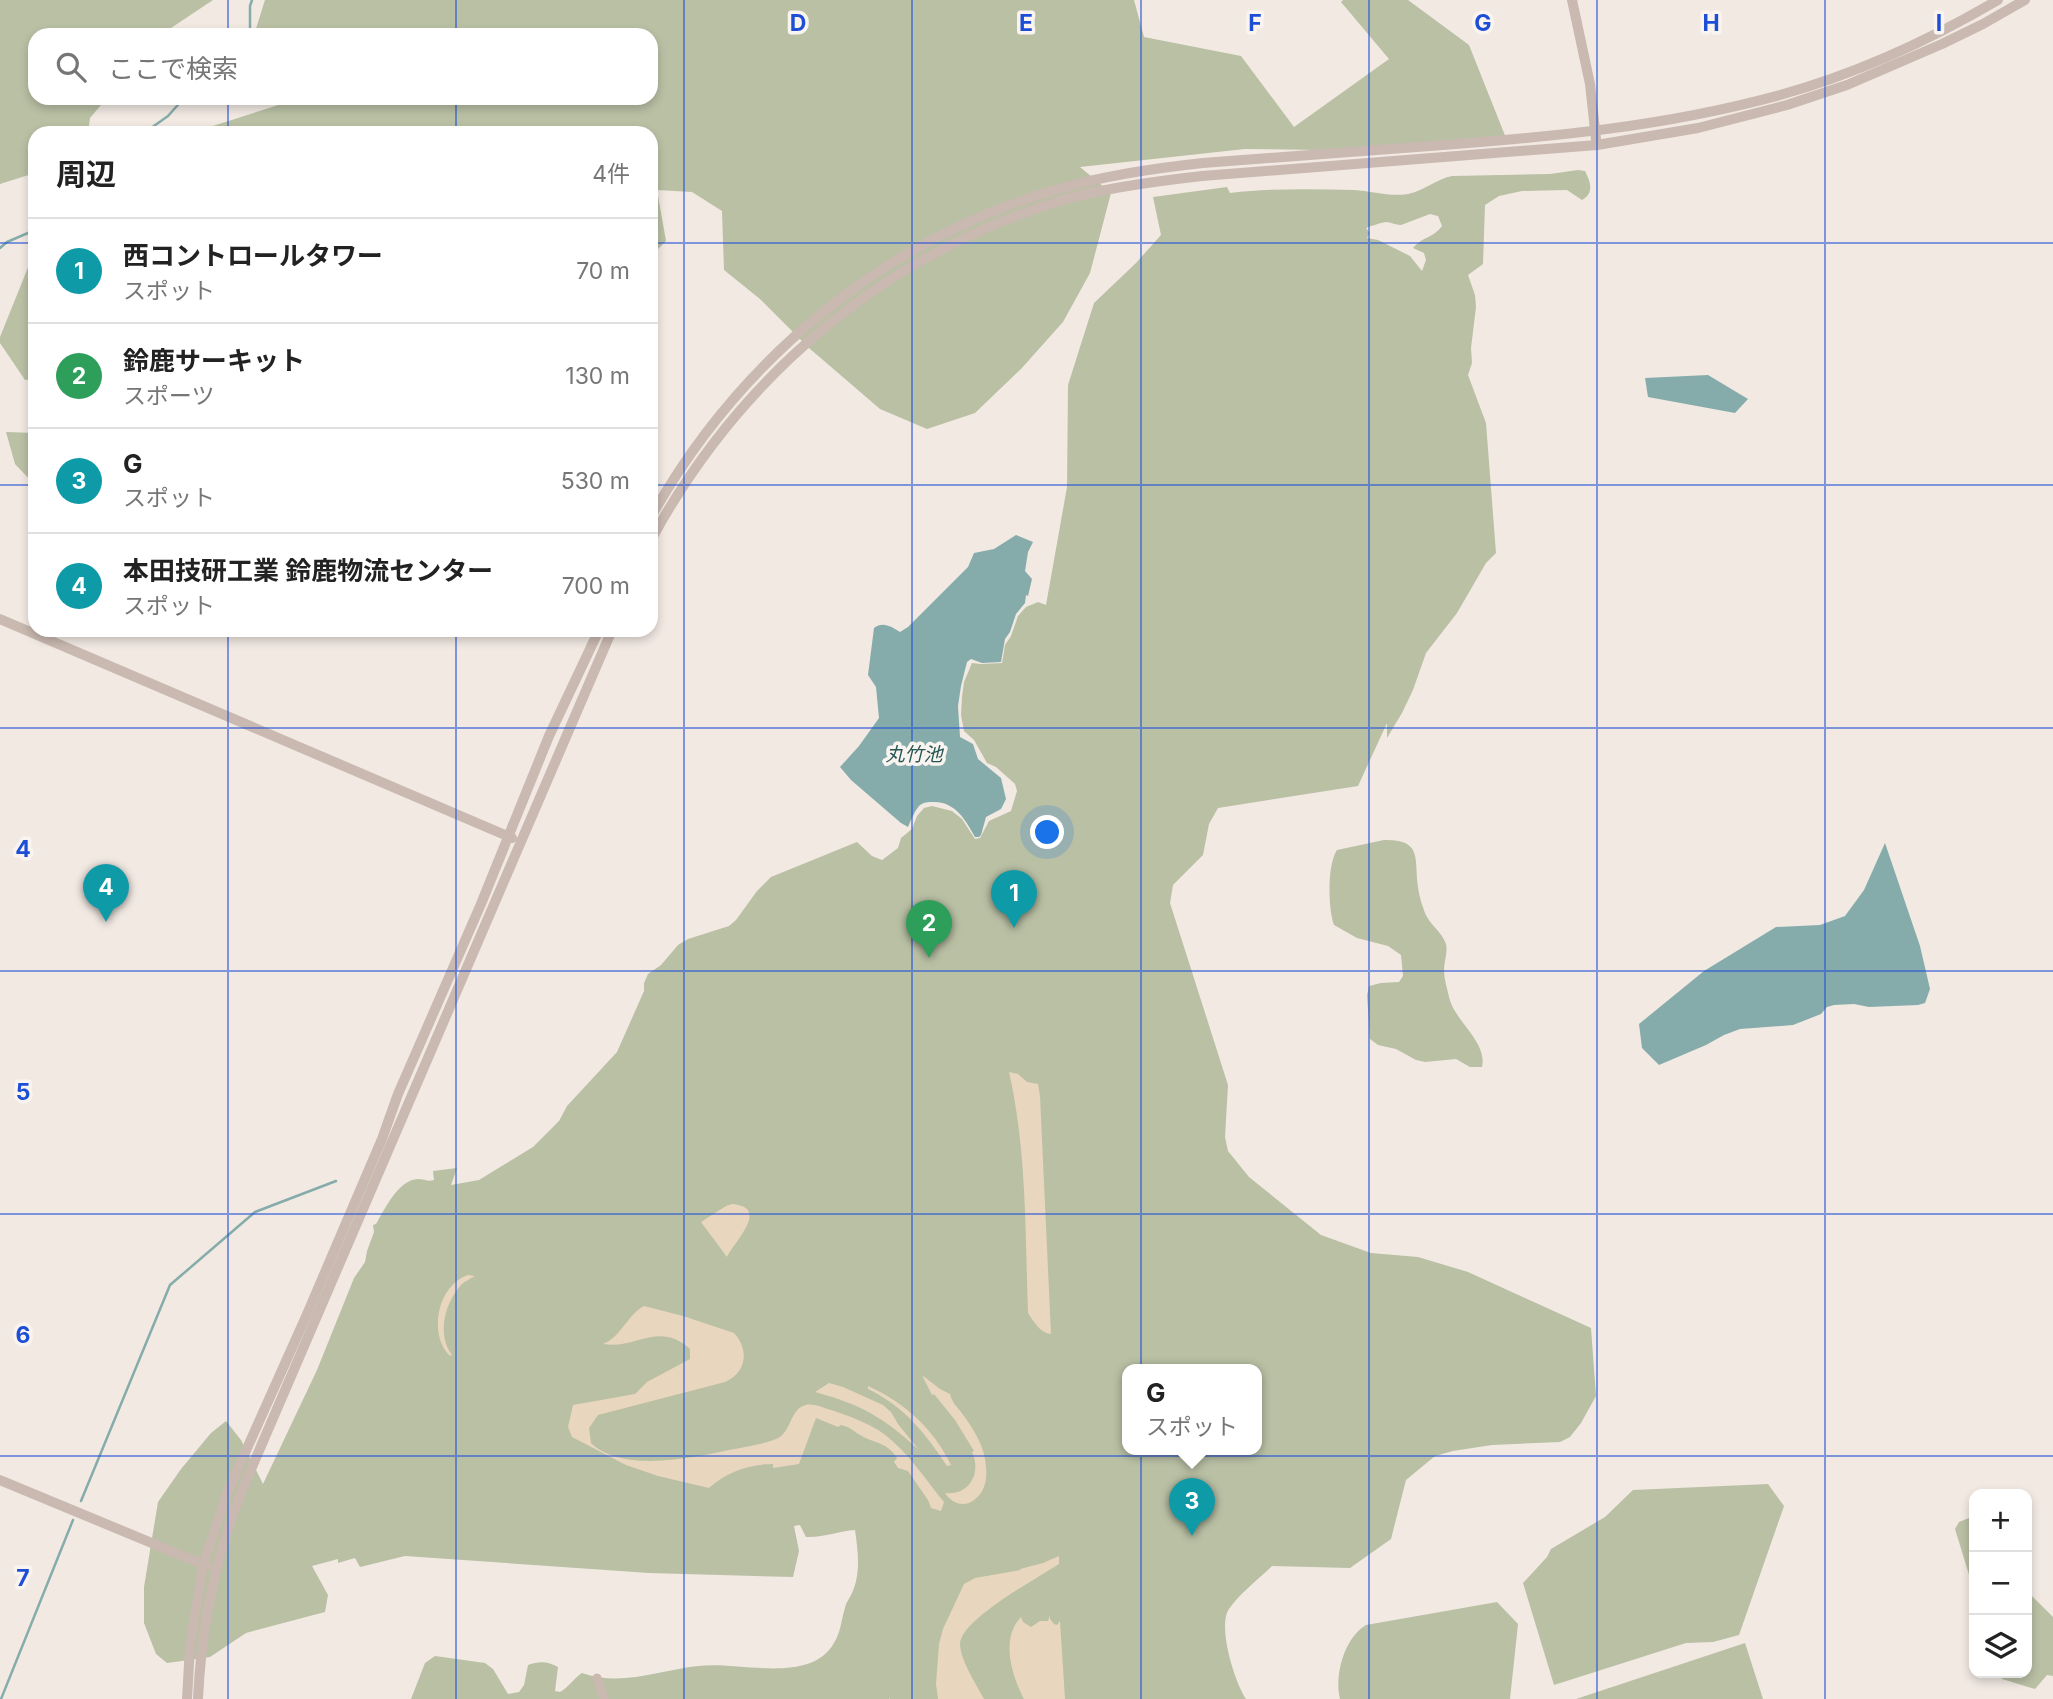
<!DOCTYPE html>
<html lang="ja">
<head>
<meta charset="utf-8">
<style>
	:root { --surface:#fff; --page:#f6f6f6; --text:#222; --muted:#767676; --line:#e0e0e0; --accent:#db2777 }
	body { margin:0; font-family:Inter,"Noto Sans JP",sans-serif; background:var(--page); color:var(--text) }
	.controls { position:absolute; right:21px; bottom:21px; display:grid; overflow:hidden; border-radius:14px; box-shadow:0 4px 10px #0003 }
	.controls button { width:63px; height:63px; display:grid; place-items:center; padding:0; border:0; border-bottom:2px solid var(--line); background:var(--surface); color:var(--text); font:35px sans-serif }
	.you { position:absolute; left:1048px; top:833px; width:24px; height:24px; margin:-18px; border:5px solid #fff; border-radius:50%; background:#1a73e8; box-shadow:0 0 0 10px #1a73e833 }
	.badge { display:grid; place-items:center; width:46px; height:46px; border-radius:50%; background:var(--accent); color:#fff; font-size:23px; font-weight:700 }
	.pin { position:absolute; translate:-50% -58px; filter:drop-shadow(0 2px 4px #0008) }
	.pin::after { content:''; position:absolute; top:37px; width:24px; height:21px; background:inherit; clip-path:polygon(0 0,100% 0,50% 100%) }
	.popup { position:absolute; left:1122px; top:1364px; width:140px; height:91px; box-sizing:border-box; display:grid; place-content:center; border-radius:14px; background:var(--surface); filter:drop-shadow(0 2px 5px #0005); font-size:23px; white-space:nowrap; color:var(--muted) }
	.popup b { font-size:26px; color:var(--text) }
	.popup::after { content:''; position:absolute; left:50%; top:100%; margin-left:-14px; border:14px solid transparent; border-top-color:var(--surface) }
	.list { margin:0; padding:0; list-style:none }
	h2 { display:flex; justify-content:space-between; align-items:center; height:91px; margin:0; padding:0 28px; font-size:30px }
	h2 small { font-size:23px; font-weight:400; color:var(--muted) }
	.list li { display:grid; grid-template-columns:46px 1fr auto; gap:21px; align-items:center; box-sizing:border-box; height:105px; padding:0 28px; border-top:2px solid var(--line) }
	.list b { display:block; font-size:26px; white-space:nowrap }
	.list p { margin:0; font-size:23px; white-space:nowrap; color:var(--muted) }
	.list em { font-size:23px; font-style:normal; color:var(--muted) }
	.icon { flex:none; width:38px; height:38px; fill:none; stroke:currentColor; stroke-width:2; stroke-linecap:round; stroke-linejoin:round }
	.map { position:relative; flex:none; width:2053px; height:1699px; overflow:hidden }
	.search { position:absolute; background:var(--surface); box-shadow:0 4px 10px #0003; left:28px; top:28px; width:630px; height:77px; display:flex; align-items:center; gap:18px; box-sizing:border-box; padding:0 24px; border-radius:21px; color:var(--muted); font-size:26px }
	.panel { position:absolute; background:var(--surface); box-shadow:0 4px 10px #0003; left:28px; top:126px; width:630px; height:511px; border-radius:21px }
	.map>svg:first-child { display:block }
</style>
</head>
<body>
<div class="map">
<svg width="2053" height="1699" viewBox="0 0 2053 1699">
	<rect width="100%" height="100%" fill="#f2e9e3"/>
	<g fill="#b9c0a4" fill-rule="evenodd">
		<path d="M0,0H213L168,30L163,35H35V98H107L90,118L88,133H35V173L0,184Z"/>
		<path d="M265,0H1134L1144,37L1241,56L1294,127L1389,59L1341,2L1343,0H1408L1469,45L1506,138L1318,150L1245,149L1080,167L1111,193L1090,273L1063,322L1021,369L975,413L927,429L880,409L809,348L760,299L724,270L722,211L692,192L657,190L666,241L651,256V133H191L291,101V98H651V35H254Z"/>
		<path d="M1578,170L1585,171C1591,183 1594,193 1582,200L1567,190L1522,191L1499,196L1485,205L1483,264L1468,275L1475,295L1476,307L1471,348L1472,363L1468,375L1486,423L1496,553L1486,563L1457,613L1426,653L1413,690L1402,713L1387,738V723L1358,786L1218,808L1209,824L1203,855L1173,885L1170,903L1228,1085L1225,1137L1228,1151L1249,1177L1321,1235L1371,1253L1418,1257L1468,1272L1591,1328L1596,1396L1581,1423L1570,1437L1560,1442L1492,1445L1453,1451L1435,1456L1406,1480L1391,1539L1350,1568L1272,1566C1259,1579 1239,1594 1229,1609C1217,1626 1235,1683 1246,1699H890L889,1698V1699H411L425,1663L435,1656L485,1663L493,1669L508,1694L519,1692L524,1685L528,1665C539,1661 548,1661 558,1667L555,1691L560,1692C569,1687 575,1677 582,1673C621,1687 660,1670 698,1666C739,1661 810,1685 834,1643C841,1632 841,1620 845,1608C846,1602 850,1598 852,1593C861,1573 858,1551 855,1530C838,1531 823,1538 806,1537L800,1525L794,1526L799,1551L793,1577L649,1573L405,1556L360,1567L355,1558L338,1563V1559L312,1566L328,1595L325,1612L246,1633L210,1657L167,1663L156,1654L144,1623V1587L158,1502L181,1469L211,1433L226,1421L241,1440L263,1484L317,1370L354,1278L365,1262L367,1251L374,1232L373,1225L376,1224C385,1209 398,1180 418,1179C424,1179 428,1182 434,1180L433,1171L457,1168L451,1185L479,1180L533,1147L559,1121L567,1106L617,1052L644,991V983L648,974L661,965L678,945L688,939L729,926L736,920L757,891L771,877L857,842L872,856L882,860L898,848L901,838L912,829L917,816L924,808L932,806L952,811L962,819L975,839L980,838L989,821L1011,811L1017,791L1015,784L996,767L987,763L974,740L964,731L961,715L962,697L964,682L972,663L981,664L1002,663L1005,645L1011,636L1018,616L1026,607L1038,602L1046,605L1067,487L1068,385L1094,303L1136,263L1161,235L1153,197L1227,187L1230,193C1270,188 1313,189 1354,190C1372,191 1390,197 1408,194C1424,191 1436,179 1452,176L1550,174ZM1430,214L1438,216L1442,226C1432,239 1423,236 1413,248L1424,253L1426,260L1422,271L1410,256L1378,240L1367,238L1370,233L1366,228C1371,226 1380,223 1386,222C1391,222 1395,225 1401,225ZM1127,1370H1257V1450H1127Z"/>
		<path d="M35,257V379L25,380L0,343V337L31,260Z"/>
		<path d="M6,432L35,433V485L15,464Z"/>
		<path d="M1384,840C1423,839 1414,859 1418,887C1419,896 1422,905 1425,913C1430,925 1442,932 1446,944C1448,953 1444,961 1444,970C1444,979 1447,988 1449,997C1454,1021 1488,1042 1482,1067H1470L1456,1059L1425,1062L1416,1060L1396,1049L1378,1045L1370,1039L1367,995L1369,986L1381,983L1399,982L1403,976L1401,955L1388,946L1357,938L1334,925C1328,909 1327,865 1337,850Z"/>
		<path d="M1768,1484L1784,1506L1739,1635L1713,1642L1686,1643L1554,1685L1523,1583L1547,1557L1551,1549L1605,1517L1633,1490Z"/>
		<path d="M1974,1516V1591L1955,1529L1959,1522Z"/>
		<path d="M2027,1591L2053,1617V1676L2047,1675L2035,1689L2002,1679L2000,1673H2027Z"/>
		<path d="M1497,1602L1518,1624L1510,1699H1340C1334,1676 1344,1638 1366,1625Z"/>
		<path d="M1745,1643L1763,1699H1576Z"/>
	</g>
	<g fill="#e9d6be">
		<path d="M1009,1072L1018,1074L1027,1082L1038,1084L1040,1096L1051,1334C1040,1333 1034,1322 1028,1313C1025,1233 1027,1151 1009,1072Z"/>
		<path d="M732,1204C771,1207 734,1242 727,1257L701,1222L726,1206Z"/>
		<path d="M468,1275L475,1276C470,1279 465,1281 461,1285C444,1304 437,1335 452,1355L450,1356C428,1335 437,1285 468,1275Z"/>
		<path d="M644,1306L683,1316L734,1333C750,1350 746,1373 725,1382L598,1415L589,1428L591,1443C622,1473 692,1458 729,1450C745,1447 761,1445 776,1439C792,1433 789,1409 806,1405C813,1403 824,1408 831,1410C849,1416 869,1423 884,1434C908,1452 925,1479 944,1502L941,1511L931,1508L928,1500L908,1471L898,1468L894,1462L897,1458C887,1442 876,1444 862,1436C854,1432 851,1427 841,1425L838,1427L816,1418L799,1464L773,1468V1464C750,1464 726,1472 709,1488L658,1476L626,1465L572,1437L568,1427L573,1405L635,1394L647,1382L690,1359V1349C659,1320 635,1350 603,1344C621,1337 627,1315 644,1306Z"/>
		<path d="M922,1375L940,1389L950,1394C952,1402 956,1406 961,1412C973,1428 985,1446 986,1467C987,1476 986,1485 981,1493C976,1499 971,1504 963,1504C955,1504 949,1499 945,1493C969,1496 982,1473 972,1452L974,1451L955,1420L934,1394L932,1395Z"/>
		<path d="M829,1383L843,1387L883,1405L891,1412L898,1424L919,1450C883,1417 862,1405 815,1392Z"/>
		<path d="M868,1386C904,1402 934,1429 951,1465L947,1466C926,1434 904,1406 868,1389Z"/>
		<path d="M1059,1556V1564C1038,1578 959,1620 960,1645C961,1661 976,1684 984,1699H938L936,1684L939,1644L943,1629L964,1584L975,1578L1021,1570L1020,1569L1043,1563Z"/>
		<path d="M1050,1615V1619L1054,1624L1057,1625L1060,1621L1065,1699H1024C1012,1676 1000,1639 1021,1617L1023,1622L1031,1627L1040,1621H1048Z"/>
	</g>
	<g fill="#85acaa">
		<path d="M1708,375L1748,399L1735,413L1648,397L1645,378Z"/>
		<path d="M1016,535L1033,542L1028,552L1025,571L1032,579L1028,596L1026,595L1025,603L1016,614L1010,632L1005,639L1001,662L982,663L971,659L967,662L961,686L958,706L960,737L973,744L978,759L1001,778L1006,799L1001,809L986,817L981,835L979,837H975C966,821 956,802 934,802C928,802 923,802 919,806C914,812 911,820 908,827L901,823L851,780L840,767L859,746L879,718L876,687L868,675L874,628C883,621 892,627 900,632L908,627L968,567L974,553L994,549Z"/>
		<path d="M1885,843L1920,946L1930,989L1925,1003L1918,1005L1869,1007L1854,1004L1834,1005L1827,1007L1821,1014L1793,1025L1740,1029L1724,1035L1706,1045L1659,1065L1642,1048L1639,1024L1704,971L1776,927L1820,925L1845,916L1864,890Z"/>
	</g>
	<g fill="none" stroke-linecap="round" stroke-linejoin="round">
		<g stroke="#85acaa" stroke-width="2.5">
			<path d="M250,35V6L252,0"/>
			<path d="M144,133L168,116L184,98"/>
			<path d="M0,248L7,242L35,230"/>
			<path d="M81,1501L170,1285L255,1212L336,1181"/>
			<path d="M1,1699L73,1520"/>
		</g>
		<path stroke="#c9b9b0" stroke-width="9" d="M597,1678L604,1699"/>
		<g stroke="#c9b9b0" stroke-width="10">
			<path d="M1572,0L1590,84L1596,139"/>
			<path d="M651,517C740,358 887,237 1062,188C1108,175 1156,168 1203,163C1279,157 1354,152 1430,146C1550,137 1663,127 1780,95C1856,74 1930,40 1998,0"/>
			<path d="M651,540C740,376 886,252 1066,199C1110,187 1157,181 1202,176L1597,145L1698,128L1787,105L1847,85L1942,44L1983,24L2025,0"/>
			<path d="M0,619L512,838"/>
			<path d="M0,1480L207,1566"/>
			<path d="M187,1699L190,1646L203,1565L228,1491L308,1312L382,1139L398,1094L481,904L549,736L599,630"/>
			<path d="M198,1699C201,1629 215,1560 240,1495L612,630"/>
		</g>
	</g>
	<path fill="none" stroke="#1d4ed8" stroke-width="2" stroke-opacity="0.55" d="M228,0V35M456,0V35M684,0V1699M912,0V1699M1141,0V1699M1369,0V1699M1597,0V1699M1825,0V1699M228,98V133M456,98V133M0,243H35M651,243H2053M0,485H35M651,485H2053M228,630V1699M456,630V1699M0,728H2053M0,971H2053M0,1214H2053M0,1456H2053"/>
	<g text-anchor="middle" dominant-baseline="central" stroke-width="7" stroke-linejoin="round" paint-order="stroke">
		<g font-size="19" font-style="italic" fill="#265755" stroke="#f9f4ef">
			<text x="914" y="754">丸竹池</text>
		</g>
	</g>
	<g font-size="23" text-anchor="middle" font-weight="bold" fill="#1d4ed8" stroke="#f9f4ef" stroke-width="7" stroke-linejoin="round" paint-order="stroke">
		<text x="798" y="31">D</text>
		<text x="1026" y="31">E</text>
		<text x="1255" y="31">F</text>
		<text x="1483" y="31">G</text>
		<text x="1711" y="31">H</text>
		<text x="1939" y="31">I</text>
		<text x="23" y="857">4</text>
		<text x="23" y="1100">5</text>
		<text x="23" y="1343">6</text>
		<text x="23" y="1586">7</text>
	</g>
</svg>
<div class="controls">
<button>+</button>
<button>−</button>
<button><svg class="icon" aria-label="layers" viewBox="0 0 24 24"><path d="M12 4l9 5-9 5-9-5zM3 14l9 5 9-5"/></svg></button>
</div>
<div class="you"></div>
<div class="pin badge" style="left:1014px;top:928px;background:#0f9aa8">1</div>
<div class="pin badge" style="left:929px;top:958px;background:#2e9e5b">2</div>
<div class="pin badge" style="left:1192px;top:1536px;background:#0f9aa8">3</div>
<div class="popup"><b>G</b>スポット</div>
<div class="pin badge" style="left:106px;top:922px;background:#0f9aa8">4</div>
<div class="search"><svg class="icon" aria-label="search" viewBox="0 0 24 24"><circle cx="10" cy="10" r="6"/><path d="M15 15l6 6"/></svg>ここで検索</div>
<section class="panel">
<h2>周辺<small>4件</small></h2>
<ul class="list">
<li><span class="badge" style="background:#0f9aa8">1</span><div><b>西コントロールタワー</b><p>スポット</p></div><em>70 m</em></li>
<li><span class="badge" style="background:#2e9e5b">2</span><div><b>鈴鹿サーキット</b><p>スポーツ</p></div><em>130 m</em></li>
<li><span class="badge" style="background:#0f9aa8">3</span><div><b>G</b><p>スポット</p></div><em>530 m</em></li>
<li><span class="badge" style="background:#0f9aa8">4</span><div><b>本田技研工業 鈴鹿物流センター</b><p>スポット</p></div><em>700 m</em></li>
</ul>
</section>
</div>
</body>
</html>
